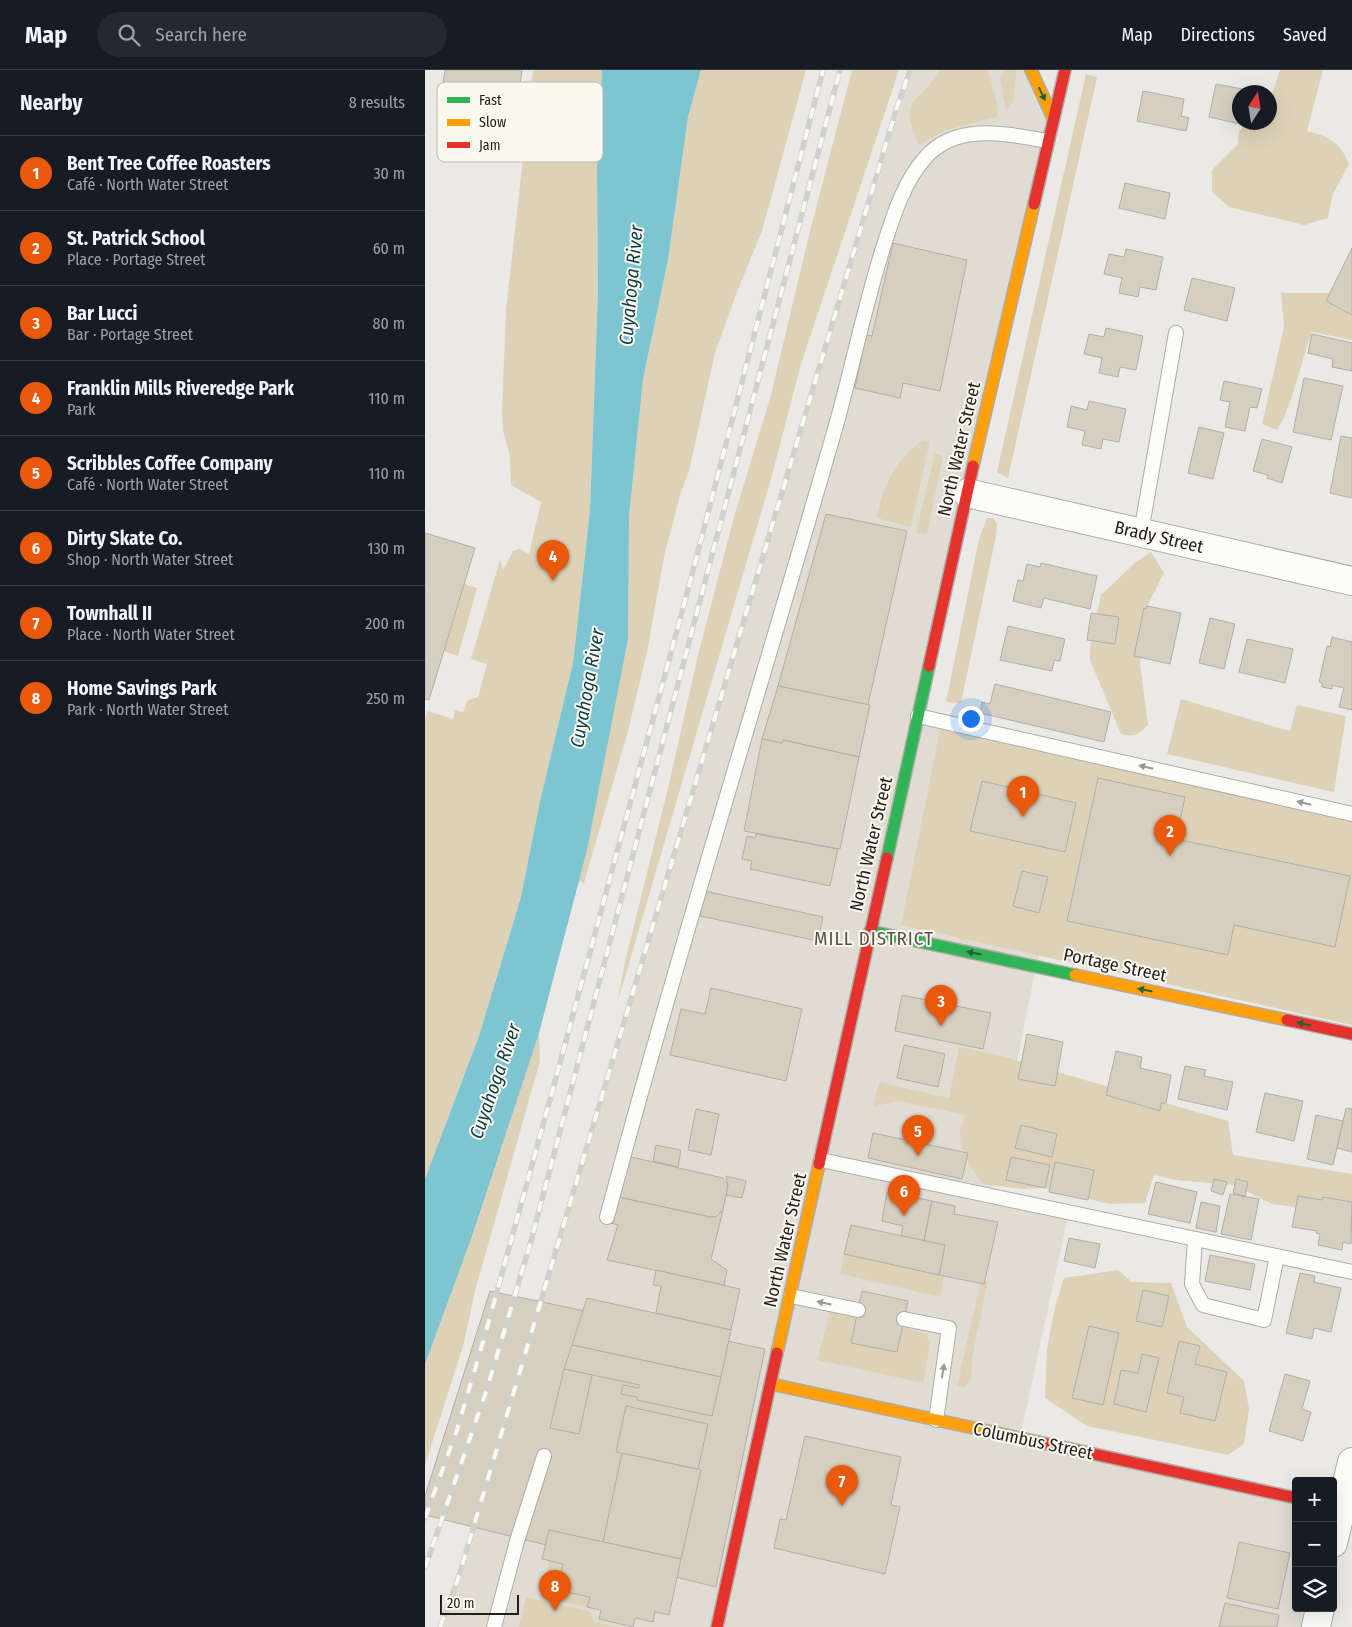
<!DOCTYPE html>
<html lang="en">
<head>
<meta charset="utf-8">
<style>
	:root { --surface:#171b24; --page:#242831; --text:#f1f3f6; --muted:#9ea1a6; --line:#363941; --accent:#ea580c }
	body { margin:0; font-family:"Fira Sans Condensed",sans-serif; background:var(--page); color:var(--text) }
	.controls { position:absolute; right:15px; bottom:15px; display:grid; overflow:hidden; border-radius:5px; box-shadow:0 5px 20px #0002 }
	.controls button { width:45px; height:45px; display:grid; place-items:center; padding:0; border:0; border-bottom:1px solid var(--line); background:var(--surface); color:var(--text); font:25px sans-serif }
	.compass { position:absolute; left:807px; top:15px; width:45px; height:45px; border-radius:50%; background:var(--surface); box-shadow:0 5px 20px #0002; rotate:12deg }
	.scale { position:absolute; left:15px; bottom:12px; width:79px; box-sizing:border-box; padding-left:5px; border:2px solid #201f1c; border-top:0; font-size:14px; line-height:18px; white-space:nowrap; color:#201f1c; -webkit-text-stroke:4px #fbf8f0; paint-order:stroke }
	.you { position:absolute; left:545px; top:648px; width:18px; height:18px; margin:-12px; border:4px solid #fff; border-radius:50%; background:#1a73e8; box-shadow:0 0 0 8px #1a73e833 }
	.badge { display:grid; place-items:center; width:32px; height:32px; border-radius:50%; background:var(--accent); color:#fff; font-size:16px; font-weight:700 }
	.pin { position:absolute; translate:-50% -41px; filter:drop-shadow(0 1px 2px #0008) }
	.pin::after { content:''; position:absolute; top:26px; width:18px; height:15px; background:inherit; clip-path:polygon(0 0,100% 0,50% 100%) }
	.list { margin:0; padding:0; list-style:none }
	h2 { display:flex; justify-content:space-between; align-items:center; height:65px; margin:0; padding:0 20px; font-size:21px }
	h2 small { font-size:16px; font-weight:400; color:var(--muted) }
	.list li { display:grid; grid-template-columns:32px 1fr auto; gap:15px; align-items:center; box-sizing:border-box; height:75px; padding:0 20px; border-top:1px solid var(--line) }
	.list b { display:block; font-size:19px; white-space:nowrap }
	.list p { margin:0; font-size:16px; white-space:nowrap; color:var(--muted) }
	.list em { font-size:16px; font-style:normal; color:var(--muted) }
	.icon { flex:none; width:28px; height:28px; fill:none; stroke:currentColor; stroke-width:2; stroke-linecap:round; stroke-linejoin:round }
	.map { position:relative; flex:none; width:927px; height:1557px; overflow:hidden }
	header { display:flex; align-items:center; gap:30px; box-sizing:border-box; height:70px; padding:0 25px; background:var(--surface); border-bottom:1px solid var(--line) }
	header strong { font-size:24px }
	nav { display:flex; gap:28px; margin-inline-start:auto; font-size:18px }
	.search { width:350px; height:45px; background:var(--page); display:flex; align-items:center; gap:12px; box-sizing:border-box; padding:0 18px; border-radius:28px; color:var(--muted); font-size:19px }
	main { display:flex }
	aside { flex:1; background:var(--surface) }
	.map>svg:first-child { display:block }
</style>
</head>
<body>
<header>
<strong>Map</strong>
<div class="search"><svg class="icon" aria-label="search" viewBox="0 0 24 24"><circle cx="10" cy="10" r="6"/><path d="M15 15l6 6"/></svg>Search here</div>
<nav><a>Map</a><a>Directions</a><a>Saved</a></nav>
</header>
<main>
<aside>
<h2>Nearby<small>8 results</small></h2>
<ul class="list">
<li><span class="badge">1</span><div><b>Bent Tree Coffee Roasters</b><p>Café · North Water Street</p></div><em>30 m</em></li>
<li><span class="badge">2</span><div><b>St. Patrick School</b><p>Place · Portage Street</p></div><em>60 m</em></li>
<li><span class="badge">3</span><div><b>Bar Lucci</b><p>Bar · Portage Street</p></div><em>80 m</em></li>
<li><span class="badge">4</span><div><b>Franklin Mills Riveredge Park</b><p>Park</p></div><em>110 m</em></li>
<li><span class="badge">5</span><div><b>Scribbles Coffee Company</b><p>Café · North Water Street</p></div><em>110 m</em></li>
<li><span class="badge">6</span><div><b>Dirty Skate Co.</b><p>Shop · North Water Street</p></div><em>130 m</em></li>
<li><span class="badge">7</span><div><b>Townhall II</b><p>Place · North Water Street</p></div><em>200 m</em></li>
<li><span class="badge">8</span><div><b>Home Savings Park</b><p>Park · North Water Street</p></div><em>250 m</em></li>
</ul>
</aside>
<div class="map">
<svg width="927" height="1557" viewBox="0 0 927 1557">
	<rect width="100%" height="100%" fill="#ebe9e5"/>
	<path fill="#e0dcd2" d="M485,0H606L628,48L493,646L672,686L611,897L565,1125L644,1142L595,1368L871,1428V1538H895L891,1557H15L33,1509L336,492L472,37Z"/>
	<g fill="#ddd2b8">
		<path d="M108,0H177L172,99L173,222L165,440L148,593L115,731L96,827L54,966L0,1109V650L3,641L28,649L30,640L38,642L43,630L53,627L62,594L46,589L75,490L78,500L88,481L95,479L104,484L116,432L86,415L85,386L78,361L77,341L81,240Z"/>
		<path d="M276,0H381L337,161L312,222L290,283L264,401L255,425L239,487L222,582L203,661L159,813L154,811L203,569L204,447L218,309L243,190L263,47Z"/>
		<path d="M427,0H474L376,294L346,409L193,931L199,896L244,714L273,585L309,447L346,325L384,165Z"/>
		<path d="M514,0H563L572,33L573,47C542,55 521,57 494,75C471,21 495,39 514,0Z"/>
		<path d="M579,0H591V2L589,31L581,40L575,11Z"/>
		<path d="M855,0H898L882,61C905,67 915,72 924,94L907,126L903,148L879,155L804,137L787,122V100L813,74L814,61L823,53L844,52L845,30Z"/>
		<path d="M661,4L672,7L583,408L572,402Z"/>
		<path d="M856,223H927V270L887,262C875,293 869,333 852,360L837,354L859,257Z"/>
		<path d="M498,370L505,371L486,457L452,448C456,417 472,388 498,370Z"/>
		<path d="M510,383L518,386L502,464L491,463Z"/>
		<path d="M562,448H568L572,454L571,466L536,633L521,632L554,469Z"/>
		<path d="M726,482L739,503L721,539L715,594L723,655C713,665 709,667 696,664L665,590V577L676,525L711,492Z"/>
		<path d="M39,514L52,518L33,586L19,581Z"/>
		<path d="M756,629L865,661L872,635L921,646L909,722L742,684Z"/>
		<path d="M515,659L589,672L927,752V955L476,855Z"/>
		<path d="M114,963L115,991L50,1221L39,1273L0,1395V1289Z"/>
		<path d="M534,977L573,985L803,1051L808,1085L927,1104V1135L898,1141L847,1134L809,1115L751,1110L729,1105L720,1133L684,1134L620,1118L597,1119L558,1114C544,1096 525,1068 541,1046L519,1040L471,1031L448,1037L454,1012L524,1028Z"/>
		<path d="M419,1184L519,1206L516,1225L512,1226L415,1204Z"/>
		<path d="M693,1200L707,1212L746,1213L762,1257L819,1311L824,1339L819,1374L803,1385L662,1356L620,1328L622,1279L630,1237L639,1208Z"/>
		<path d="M560,1211H563L547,1288L546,1309L540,1317L532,1316L555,1214H559Z"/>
		<path d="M405,1241L432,1248L427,1273L472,1282L477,1256L502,1265L505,1275L498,1313L392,1290Z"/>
		<path d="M124,1491L138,1494L132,1520L165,1527L162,1537L116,1527Z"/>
		<path d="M101,1527L160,1540L165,1542L169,1552L194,1557H94Z"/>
	</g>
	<path fill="#7cc5d1" d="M177,0H276L263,47L243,190L218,309L204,447L203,569L162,780L114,963L47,1166L0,1294V1109L54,966L96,827L115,731L148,593L165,440L173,222L172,99Z"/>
	<g fill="#d6cfbf" stroke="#afaeab">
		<path d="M20,0H97L92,39L16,28Z"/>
		<path d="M791,14L833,22H814V52H834L833,58L784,47Z"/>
		<path d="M718,21L759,29L756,46L764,48L761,61L712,51Z"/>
		<path d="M700,113L745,123L740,149L694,138Z"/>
		<path d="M468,173L542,190L515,321L478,313L475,328L430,318L441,265L447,266Z"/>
		<path d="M927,178V245L901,231Z"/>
		<path d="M701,179L738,187L731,220L715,217L713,227L694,223L697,208L679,204L684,184L699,187Z"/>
		<path d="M767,208L810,218L802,251L759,240Z"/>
		<path d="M681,258L718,266L711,300L695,297L693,307L674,303L677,288L659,284L664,264L679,267Z"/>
		<path d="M887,264L927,273V301L907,297L908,289L883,283Z"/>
		<path d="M879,308L918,316L906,370L868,362Z"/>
		<path d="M799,311L837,319L832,338L825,337L820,361L800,357L805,332L795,330Z"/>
		<path d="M664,331L701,339L694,372L678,369L676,379L657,375L660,361L642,357L646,336L662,340Z"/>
		<path d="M774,357L799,363L788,409L763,403Z"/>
		<path d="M916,366L927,368V428L905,423Z"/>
		<path d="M837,369L867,377L857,413L842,408L843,405L828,401Z"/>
		<path d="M401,444L482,461L443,635L353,616Z"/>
		<path d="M0,463L50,478L4,630L0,629Z"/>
		<path d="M616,493L672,506L665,539L619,528L616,538L588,531L593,510L598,511L602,494L615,497Z"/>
		<path d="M722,536L756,543L745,594L709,586L719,538L721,539Z"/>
		<path d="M666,543L694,547L690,574L662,570Z"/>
		<path d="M785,548L810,554L799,599L774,593Z"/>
		<path d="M583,556L640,569L635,591L629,590L627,601L575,590Z"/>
		<path d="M907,567L927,572V640L914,637L919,618L907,615V619L897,617V613L894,612L902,576L905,577Z"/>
		<path d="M822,569L868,579L860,613L814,602Z"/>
		<path d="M570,614L686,642L679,672L555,643L557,632L565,634Z"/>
		<path d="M353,616L445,635L434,687L358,670L357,673L337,669Z"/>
		<path d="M337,669L357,673L358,670L434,687L415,779L319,761Z"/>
		<path d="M673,708L760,727L751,769L925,806L910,877L809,855L803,885L642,851Z"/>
		<path d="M557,711L651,733L640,782L545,761Z"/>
		<path d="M331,764L413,779L405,816L325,799L327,791L317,789L322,766L330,768Z"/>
		<path d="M597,801L623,807L614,843L588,836Z"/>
		<path d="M280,821L398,847L393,871L275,846Z"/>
		<path d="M286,918L377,939L361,1011L245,985L256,939L280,944Z"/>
		<path d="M477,925L566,943L558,979L470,961Z"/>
		<path d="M602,964L638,972L630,1016L593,1009Z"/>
		<path d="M479,975L520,984L513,1017L472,1008Z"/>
		<path d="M691,981L717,987L715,998L746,1005L741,1033H736L735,1041L681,1025Z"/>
		<path d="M760,996L781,1000L779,1006L808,1012L802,1040L753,1029Z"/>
		<path d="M840,1023L878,1031L869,1071L831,1062Z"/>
		<path d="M921,1038L927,1039V1082L912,1078Z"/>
		<path d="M271,1039L294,1044L286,1085L263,1080Z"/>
		<path d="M891,1045L918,1051L908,1095L882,1089Z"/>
		<path d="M596,1055L632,1064L627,1087L590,1078Z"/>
		<path d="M448,1063L543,1083L537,1109L443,1088Z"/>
		<path d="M231,1075L256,1080L253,1097L228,1091Z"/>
		<path d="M206,1087L298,1108L303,1116L298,1140L291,1147H285L193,1127Z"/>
		<path d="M586,1087L625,1095L620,1118L581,1110Z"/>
		<path d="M630,1092L669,1100L663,1130L624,1122Z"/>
		<path d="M301,1106L321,1111L317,1128L301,1125L303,1116Z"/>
		<path d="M789,1109L802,1112L798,1125L786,1121Z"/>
		<path d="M811,1109L823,1112L820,1126L808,1123Z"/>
		<path d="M731,1112L772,1122L765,1153L723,1144Z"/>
		<path d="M462,1122L507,1131L499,1171L476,1166L478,1156L457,1151Z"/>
		<path d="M805,1124L834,1129L826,1170L796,1164Z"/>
		<path d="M873,1126L897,1130L898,1127L927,1132L926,1174L918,1172L917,1180L893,1175L895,1164L891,1163L892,1161L867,1157Z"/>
		<path d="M193,1127L285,1147H291L298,1140L286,1189L302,1200L299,1215L182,1190L193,1155L186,1153Z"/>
		<path d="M507,1131L530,1136L529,1144L573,1152L559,1214L514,1205L520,1175L499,1171Z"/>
		<path d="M776,1132L795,1136L791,1162L771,1158Z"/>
		<path d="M426,1155L520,1175L514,1205L419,1184Z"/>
		<path d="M644,1168L675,1174L670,1198L639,1191Z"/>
		<path d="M785,1185L830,1194L825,1220L780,1211Z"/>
		<path d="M231,1200L315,1219L306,1260L231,1243L236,1216L228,1215Z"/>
		<path d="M875,1203L890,1206L889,1212L916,1218L906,1262L889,1258L887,1269L861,1263Z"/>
		<path d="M718,1220L744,1226L737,1257L711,1251Z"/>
		<path d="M65,1221L340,1279L291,1517L0,1445V1426Z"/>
		<path d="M437,1221L483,1231L472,1282L426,1273Z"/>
		<path d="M162,1228L306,1260L296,1307L147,1275Z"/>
		<path d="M664,1256L694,1263L678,1335L647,1328Z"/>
		<path d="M754,1271L775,1276L770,1294L802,1302L790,1351L755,1343L759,1327L742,1323Z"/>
		<path d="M147,1275L296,1307L287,1346L212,1330V1327L196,1324L198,1315L214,1318L215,1315L139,1299Z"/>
		<path d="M717,1284L734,1288L721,1342L689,1334L696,1300L713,1303Z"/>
		<path d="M139,1299L167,1305L154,1364L125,1358Z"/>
		<path d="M860,1304L885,1311L877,1339L886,1342L878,1371L844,1361Z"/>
		<path d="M201,1336L283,1354L273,1399L191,1382Z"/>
		<path d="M380,1366L476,1387L466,1435L475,1437L460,1504L349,1478L355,1449L361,1450Z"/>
		<path d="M197,1383L276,1400L256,1489L178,1472Z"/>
		<path d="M124,1460L256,1489L244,1545L230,1542L228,1552L210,1548L208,1557L174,1549L176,1540L162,1537L165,1527L132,1520L138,1494L117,1489Z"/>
		<path d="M814,1472L865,1483L853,1539L802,1528Z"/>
		<path d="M800,1533L854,1545L852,1557H794Z"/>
	</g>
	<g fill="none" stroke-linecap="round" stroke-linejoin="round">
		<g stroke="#adaca9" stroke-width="16">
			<g id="lane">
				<path d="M716,462L751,263"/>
				<path d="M493,646L927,744"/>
				<path d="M396,1090L927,1202"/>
				<path d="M182,1147C253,881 336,617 412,352C428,294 440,235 458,178C468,147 478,113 500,88C531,52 582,64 622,71"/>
				<path d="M770,1169L767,1214L778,1235L839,1250L852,1186"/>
				<path d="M366,1226L433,1240"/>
				<path d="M479,1249L524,1258L511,1350"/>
				<path d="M69,1557L92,1471L119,1386"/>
			</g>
		</g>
		<g stroke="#adaca9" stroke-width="30">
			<g id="street">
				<path d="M542,423L927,511"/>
				<path d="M908,1473L927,1392"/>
				<path d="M891,1557L895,1538"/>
			</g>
		</g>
		<g stroke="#adaca9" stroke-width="14">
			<g id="fast">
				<path d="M462,788L504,596"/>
				<path d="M445,861L650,905"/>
			</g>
		</g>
		<g stroke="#adaca9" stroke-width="14">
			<g id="slow">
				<path d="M606,0L628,48"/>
				<path d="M548,396L609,134"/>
				<path d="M650,905L862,950"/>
				<path d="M352,1283L394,1094"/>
				<path d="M346,1314L618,1373"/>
			</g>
		</g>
		<g stroke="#adaca9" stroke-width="14">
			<g id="jam">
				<path d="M609,134L640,0"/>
				<path d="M504,596L548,396"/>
				<path d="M862,950L927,964"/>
				<path d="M394,1094L462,788"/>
				<path d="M618,1373L871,1428"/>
				<path d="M292,1557L352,1283"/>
			</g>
		</g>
		<use href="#lane" stroke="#fcfcfb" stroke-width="14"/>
		<use href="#street" stroke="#fcfcfb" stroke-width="28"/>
		<use href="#fast" stroke="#30b455" stroke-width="11"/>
		<use href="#slow" stroke="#ff9f0a" stroke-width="11"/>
		<use href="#jam" stroke="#e5322d" stroke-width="11"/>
		<g stroke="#d0d0ce" stroke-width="5.5">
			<g id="rail">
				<path d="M0,1448L32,1360L60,1265L126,1026L264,516L398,0"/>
				<path d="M0,1498L62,1319L106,1171L415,0"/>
				<path d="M15,1557L33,1509L472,37L485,0"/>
			</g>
		</g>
		<use href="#rail" stroke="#fbf8f0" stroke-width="4" stroke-dasharray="11" stroke-linecap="butt"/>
	</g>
	<defs><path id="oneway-solid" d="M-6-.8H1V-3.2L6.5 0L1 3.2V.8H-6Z" transform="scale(1.25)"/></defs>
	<g fill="#276236">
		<use href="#oneway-solid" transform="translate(617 24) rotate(65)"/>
		<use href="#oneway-solid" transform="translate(549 883) rotate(-168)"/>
		<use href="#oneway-solid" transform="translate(720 920) rotate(-168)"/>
		<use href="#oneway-solid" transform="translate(879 954) rotate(-168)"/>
	</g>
	<g fill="#999997">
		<use href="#oneway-solid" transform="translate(721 697) rotate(-167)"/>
		<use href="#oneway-solid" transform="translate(879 733) rotate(-167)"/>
		<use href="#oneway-solid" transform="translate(399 1233) rotate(-168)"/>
		<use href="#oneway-solid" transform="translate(518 1301) rotate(-81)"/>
	</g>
	<g text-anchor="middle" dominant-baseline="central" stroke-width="4" stroke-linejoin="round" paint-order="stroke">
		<g font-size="18" fill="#201f1c" stroke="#fbf8f0">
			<text transform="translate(534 379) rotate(-77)">North Water Street</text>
			<text transform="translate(734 467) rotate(13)">Brady Street</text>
			<text transform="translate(446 774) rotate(-77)">North Water Street</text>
			<text transform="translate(690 895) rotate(12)">Portage Street</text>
			<text transform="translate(360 1170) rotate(-77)">North Water Street</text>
			<text transform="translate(608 1371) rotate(12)">Columbus Street</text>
		</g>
		<g font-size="19" font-style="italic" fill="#0c3d45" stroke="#fbf8f0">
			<text transform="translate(206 215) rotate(-85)">Cuyahoga River</text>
			<text transform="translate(162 618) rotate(-80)">Cuyahoga River</text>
			<text transform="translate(70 1011) rotate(-71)">Cuyahoga River</text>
		</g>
		<g font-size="19" letter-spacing="1" fill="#54524b" stroke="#fbf8f0">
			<text x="449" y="868">MILL DISTRICT</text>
		</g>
	</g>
	<rect x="12" y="12" width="166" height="80" rx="8" fill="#fbf8f0" stroke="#b9b7b0" stroke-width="1"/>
	<rect x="22" y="27" width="23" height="6" fill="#30b455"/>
	<rect x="22" y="49" width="23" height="7" fill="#ff9f0a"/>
	<rect x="22" y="72" width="23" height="6" fill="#e5322d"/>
	<g font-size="14" fill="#201f1c">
		<text x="54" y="35">Fast</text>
		<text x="54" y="57">Slow</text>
		<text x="54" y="80">Jam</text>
	</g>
</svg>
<div class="controls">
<button>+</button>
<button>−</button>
<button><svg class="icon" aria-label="layers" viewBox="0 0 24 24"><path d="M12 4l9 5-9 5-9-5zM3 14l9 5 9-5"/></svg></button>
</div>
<svg class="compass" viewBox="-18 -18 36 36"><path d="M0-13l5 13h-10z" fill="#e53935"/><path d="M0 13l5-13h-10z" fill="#9ea1a6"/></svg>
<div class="scale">20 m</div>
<div class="you"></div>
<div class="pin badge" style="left:598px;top:747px">1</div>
<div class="pin badge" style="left:745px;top:786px">2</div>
<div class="pin badge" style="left:516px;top:956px">3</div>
<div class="pin badge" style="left:128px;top:511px">4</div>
<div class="pin badge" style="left:493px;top:1086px">5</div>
<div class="pin badge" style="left:479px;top:1146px">6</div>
<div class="pin badge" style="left:417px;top:1436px">7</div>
<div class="pin badge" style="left:130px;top:1541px">8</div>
</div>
</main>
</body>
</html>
